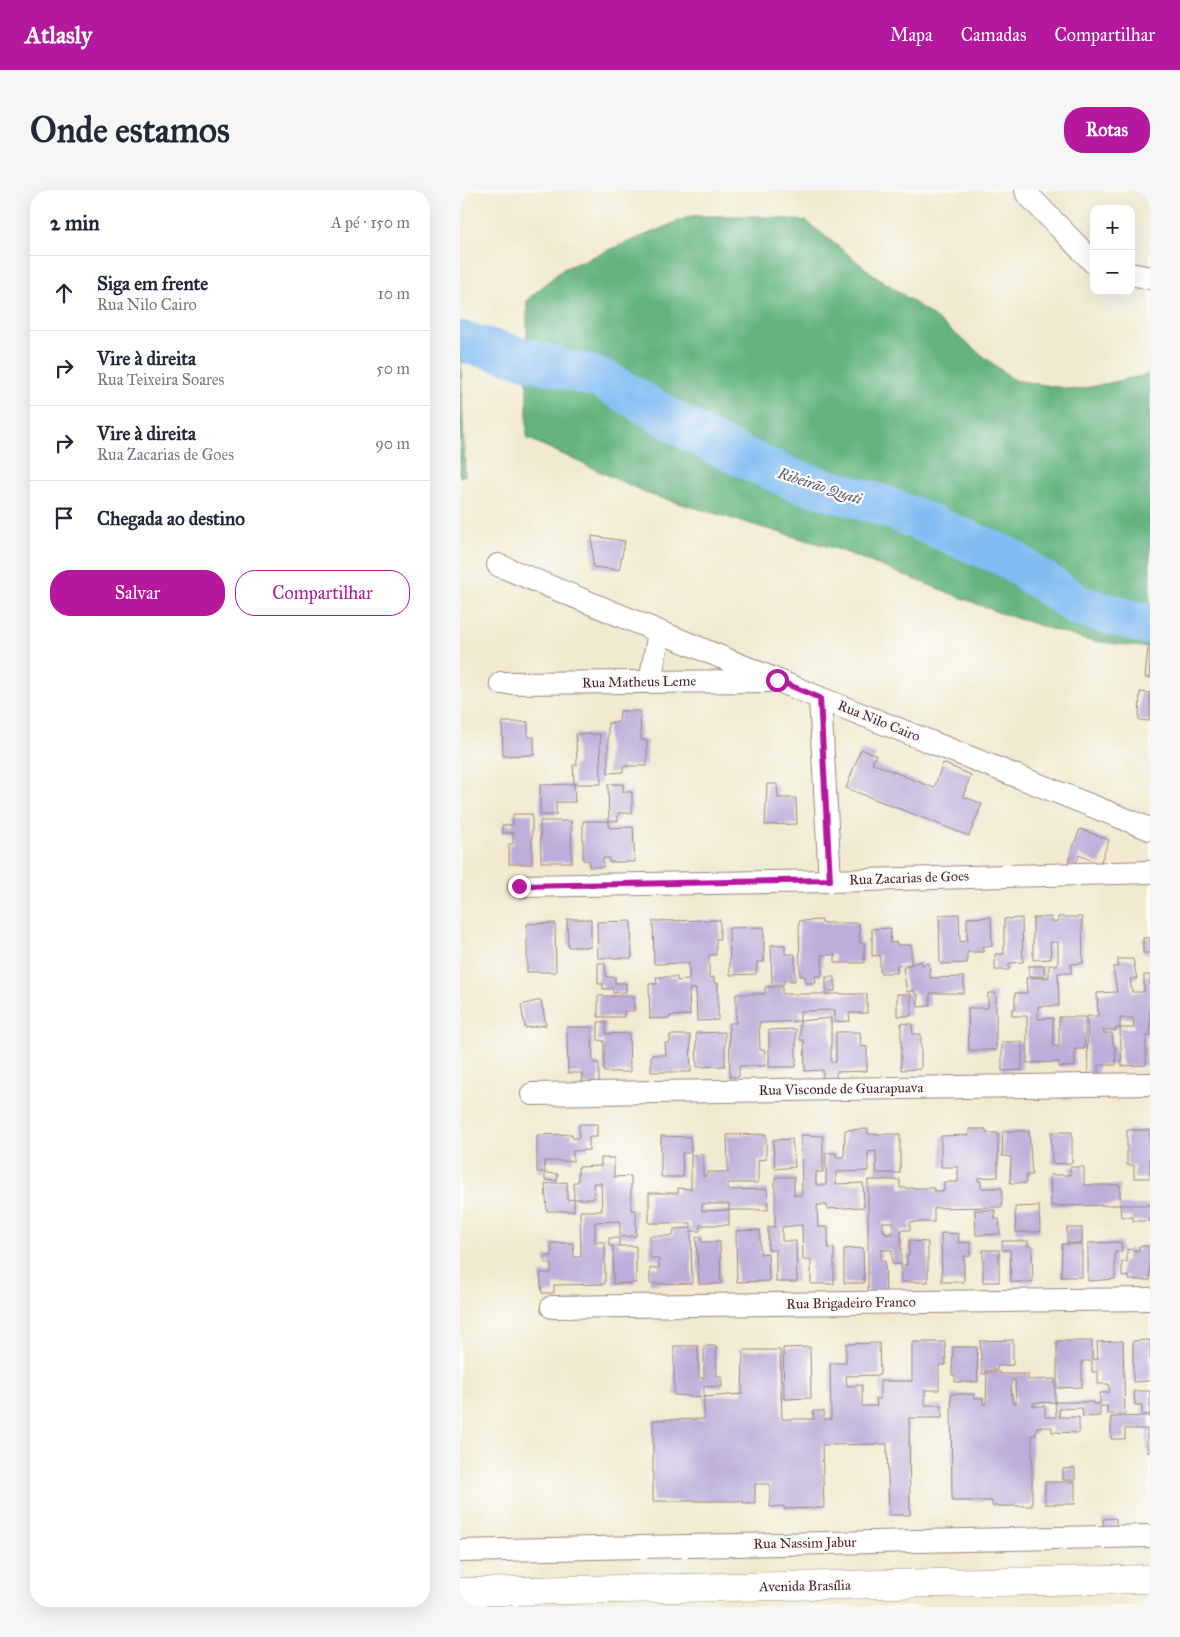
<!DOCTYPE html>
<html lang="pt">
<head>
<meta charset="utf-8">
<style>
	:root { --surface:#fff; --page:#f6f6f7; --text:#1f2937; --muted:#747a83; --line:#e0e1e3; --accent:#b5179e }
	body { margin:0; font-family:"IM FELL Great Primer",serif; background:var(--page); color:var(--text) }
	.controls { position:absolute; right:15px; top:15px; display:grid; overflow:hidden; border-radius:10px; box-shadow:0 5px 20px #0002 }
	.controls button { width:45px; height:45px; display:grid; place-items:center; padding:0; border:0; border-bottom:1px solid var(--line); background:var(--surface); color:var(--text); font:25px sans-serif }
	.stop { position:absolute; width:15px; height:15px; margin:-11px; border:4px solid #b5179e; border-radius:50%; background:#fff }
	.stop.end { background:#b5179e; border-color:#fff; box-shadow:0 1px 5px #0008 }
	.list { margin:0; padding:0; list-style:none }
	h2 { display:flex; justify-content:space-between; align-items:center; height:65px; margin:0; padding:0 20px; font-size:21px }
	h2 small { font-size:16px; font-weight:400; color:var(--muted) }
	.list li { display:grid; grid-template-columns:32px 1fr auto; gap:15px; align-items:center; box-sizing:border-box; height:75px; padding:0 20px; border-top:1px solid var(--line) }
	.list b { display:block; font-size:19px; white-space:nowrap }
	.list p { margin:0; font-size:16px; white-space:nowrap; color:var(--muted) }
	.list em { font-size:16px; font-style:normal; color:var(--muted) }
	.actions { display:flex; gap:10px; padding:15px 20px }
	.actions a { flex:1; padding:11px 0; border:1px solid var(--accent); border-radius:20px; text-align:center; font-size:18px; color:var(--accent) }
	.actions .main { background:var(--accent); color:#fff }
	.icon { flex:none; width:28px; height:28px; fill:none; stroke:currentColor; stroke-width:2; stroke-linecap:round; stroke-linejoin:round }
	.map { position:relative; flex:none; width:690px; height:1417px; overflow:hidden; border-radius:20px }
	header { display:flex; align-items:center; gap:30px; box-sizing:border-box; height:70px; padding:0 25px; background:var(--accent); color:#fff }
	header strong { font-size:24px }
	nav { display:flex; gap:28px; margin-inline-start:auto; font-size:18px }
	.intro { display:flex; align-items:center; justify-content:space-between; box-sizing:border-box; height:120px; padding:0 30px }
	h1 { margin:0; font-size:35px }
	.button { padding:12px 22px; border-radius:20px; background:var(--accent); color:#fff; font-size:18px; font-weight:700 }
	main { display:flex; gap:30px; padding:0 30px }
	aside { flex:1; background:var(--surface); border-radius:20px; box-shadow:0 5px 20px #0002 }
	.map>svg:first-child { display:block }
</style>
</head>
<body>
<header>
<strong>Atlasly</strong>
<nav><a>Mapa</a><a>Camadas</a><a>Compartilhar</a></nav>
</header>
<div class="intro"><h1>Onde estamos</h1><a class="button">Rotas</a></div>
<main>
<aside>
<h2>2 min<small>A pé · 150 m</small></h2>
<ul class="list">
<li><svg class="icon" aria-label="ahead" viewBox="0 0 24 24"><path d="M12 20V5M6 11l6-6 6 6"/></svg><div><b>Siga em frente</b><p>Rua Nilo Cairo</p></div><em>10 m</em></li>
<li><svg class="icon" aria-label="right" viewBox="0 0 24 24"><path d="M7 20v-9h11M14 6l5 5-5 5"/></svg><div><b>Vire à direita</b><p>Rua Teixeira Soares</p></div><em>50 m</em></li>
<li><svg class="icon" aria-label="right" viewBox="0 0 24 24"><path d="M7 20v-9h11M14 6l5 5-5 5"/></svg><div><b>Vire à direita</b><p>Rua Zacarias de Goes</p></div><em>90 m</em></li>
<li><svg class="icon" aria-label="arrive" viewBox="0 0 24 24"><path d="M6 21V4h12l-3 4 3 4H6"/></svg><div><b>Chegada ao destino</b></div></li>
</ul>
<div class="actions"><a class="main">Salvar</a><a>Compartilhar</a></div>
</aside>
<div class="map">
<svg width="690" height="1417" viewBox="0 0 690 1417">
	<rect width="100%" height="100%" fill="#fdfcf7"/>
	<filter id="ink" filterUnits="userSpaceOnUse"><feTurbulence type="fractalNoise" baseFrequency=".02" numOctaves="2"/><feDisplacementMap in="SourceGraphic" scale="10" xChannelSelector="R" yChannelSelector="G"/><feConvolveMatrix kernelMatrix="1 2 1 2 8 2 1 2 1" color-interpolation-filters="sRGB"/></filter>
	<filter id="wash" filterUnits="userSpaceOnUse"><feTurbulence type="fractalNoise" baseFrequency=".0096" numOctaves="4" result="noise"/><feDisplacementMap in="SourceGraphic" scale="20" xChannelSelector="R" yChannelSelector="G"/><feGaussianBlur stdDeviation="1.12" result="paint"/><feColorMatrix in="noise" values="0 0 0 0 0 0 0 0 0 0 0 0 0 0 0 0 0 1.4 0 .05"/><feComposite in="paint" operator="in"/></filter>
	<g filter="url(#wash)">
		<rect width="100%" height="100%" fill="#f1e9d0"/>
		<g fill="#62b380" stroke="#566956">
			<path d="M231,26H297L346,31L409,81L462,118L554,190L617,200L690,184V458L626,450L540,423L380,360L191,305L67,248V110L103,79Z"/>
			<path d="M0,154L5,285L0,287Z"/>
		</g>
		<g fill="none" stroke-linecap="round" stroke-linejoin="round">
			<path stroke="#80bcf2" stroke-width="41" d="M0,151L142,189L252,253L334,290L425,316L547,367L619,416L690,435"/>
		</g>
		<g id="blocks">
			<g fill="#bdadda" fill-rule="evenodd">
				<path d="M132,346L165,351L159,380L133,377Z"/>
				<path d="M688,459L690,460V488H685Z"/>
				<path d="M680,502L690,503V531L679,530Z"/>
				<path d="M160,521H180L181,550H187V576H163V582L148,583V533L159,532Z"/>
				<path d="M42,532H68V547H74V565L43,566Z"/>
				<path d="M116,544H140L141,594H114L115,612H96V625H80V595L114,594L113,575H117Z"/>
				<path d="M401,559L416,565L412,573L474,598L483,573L511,585L503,606L522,614L509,646L386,598Z"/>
				<path d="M148,594H163V602H172V623H158V631H149Z"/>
				<path d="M307,594H317L318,608H336L337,634L305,635Z"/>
				<path d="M53,624H72V674H49V654H53V643H42V635H53Z"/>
				<path d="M80,631H111L112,672H81Z"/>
				<path d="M123,631H149V638L173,637L175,672H149V668H143V677H129V670H123Z"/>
				<path d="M620,639L649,650L640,674L619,665L615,677L608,675L611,662Z"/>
				<path d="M499,724L500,752L507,751V728L531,727L532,756H523V762H507V773L480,774L479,725Z"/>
				<path d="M591,727V732H598V727H622L623,773L611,774V783H598L599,816H578V829L593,828V856H599V827H625V859H615V876L599,877V872L567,873V826H552V819H555V803H567L566,788L589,787V775H598V752H590L591,769L573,770V728Z"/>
				<path d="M562,728L563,772L549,773V780H535V764H544V729Z"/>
				<path d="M107,729H131V757H108Z"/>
				<path d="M260,730V749H256V765H249V788L254,787V793H258V830L237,831L236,799H229L230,825L210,826V828L190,829L189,794H197L196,787H217V791L229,790V773L194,774L193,731Z"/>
				<path d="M362,730V733H399L400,753H404V773H375V765H362V786H355L356,793H346L345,786H340L339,731Z"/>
				<path d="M171,731L172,768H138L137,732Z"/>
				<path d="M95,733L96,782H67V734Z"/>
				<path d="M304,737V772H297L296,784L270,785L269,738Z"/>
				<path d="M431,738L430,753L436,752L437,755H451V775L461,771L462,775L469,773L470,788L504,787V803H470V816L458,817V804H455L454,800L447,802L443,778L450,775H437V783H420V765L412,766V739Z"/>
				<rect x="683" y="748" width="7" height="15"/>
				<path d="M311,755H325V764H335V791L324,790V794H312Z"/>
				<path d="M658,769H673L677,789H670L672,802H684V785H690V846H686V875L662,876L660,838H674L673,828H660V838H656V840H643L644,843H652L653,856H655L656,875H638V890L628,889L627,826H638L637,803L657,802L653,777H658Z"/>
				<path d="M138,773H145L146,787H155V793H166V802L153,803V799H143V794H138Z"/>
				<rect x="569" y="776" width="15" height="10"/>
				<rect x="366" y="787" width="9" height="14"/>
				<path d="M322,796V804H407V823H389L390,831L375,832V820L340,821V831L299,833L300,860H305V876H279V887H270L269,833H276V804H305V797Z"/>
				<path d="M528,803H536V860H509L508,818H528Z"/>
				<rect x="437" y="804" width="14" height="22"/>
				<path d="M138,806H174V821H164V827H138Z"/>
				<path d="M81,810L86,835L65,838L61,815Z"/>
				<path d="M371,828V872H376V842H400L401,856L407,857V881L376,882V893H363V880L345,881L344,850H340V831Z"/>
				<path d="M138,832H146V844L169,843L170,882H144V851L138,850Z"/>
				<path d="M441,833L452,834L453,844H461V879L441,880Z"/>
				<path d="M107,837H132L133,873H139V895H122V883H108Z"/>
				<path d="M336,839V877H309V840Z"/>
				<path d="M265,842V876L237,877L236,843Z"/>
				<path d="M210,845H230L231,882H191V865H206L205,853H210Z"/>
				<path d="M542,852H562V880L542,881Z"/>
				<path d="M119,934H137V947H129V960L113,961V971H84L85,982H77V945L112,944V948H119Z"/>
				<path d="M408,939V944H440V983H416V961L408,962V981L376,982V994L403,993L404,1017L367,1019V1015H357L358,1037H368V1058H374V1094H351V1070H343L342,1035L322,1037V1051H336L337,1092H316V1060H308V1037H315V987H334V1005H342L341,945L363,946V982H356V995H366V963H376V967H384L385,940Z"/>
				<path d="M509,939H526V943H538V987L518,988V991H521V998H542V1017L474,1018V1032H450V1040H441V1074H432V1060H421V1071H425L426,1105H408V990H440V998H474V1001H484V992H498V977H481V946L509,945ZM423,1032H433V1044H425V1041H423Z"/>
				<path d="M667,940H690V988H674V975H667Z"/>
				<path d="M543,941H569L572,985H566V993H550L551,967L542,966Z"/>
				<path d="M591,942H612V973L592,974Z"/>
				<path d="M306,944V969L298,970V993H268V1000L307,999L308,1020H269V1035H240V1041H231L232,1093L190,1094V1078H199V1069L190,1068V1046H213L214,1039L231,1038V1033H189V1003H218V998L231,999V965L243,964V986H247V982H268L267,945ZM242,1014H269V1020L242,1021Z"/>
				<path d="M201,946L230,947L231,963H222L223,987H201Z"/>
				<path d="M332,949L335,977L315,979L313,950Z"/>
				<path d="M141,968H154V987L171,986V1020H176V1046L160,1047V1031L135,1032V1052H145V1094L94,1095V1103H82L80,1083H91V1073H85V1066H92L91,1053H113L114,1067H121L120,1021H142L141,993H133L134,1009H114L113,992H118V977L141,976Z"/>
				<path d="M610,977H624V995H660V1015L591,1016L590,985H610Z"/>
				<path d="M85,983L98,984L97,991L85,990Z"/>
				<path d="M107,992V1010L114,1009V1021H87L85,994Z"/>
				<path d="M660,1015H690V1031H673V1027H661Z"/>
				<path d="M579,1016L580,1042H556L555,1017Z"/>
				<path d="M515,1020H535V1029H539L540,1044L516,1045Z"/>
				<rect x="607" y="1038" width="15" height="15"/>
				<path d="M300,1040V1064L308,1063L309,1091L277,1092L276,1041Z"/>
				<path d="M481,1043L499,1044L498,1053L510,1052V1066H504V1092H482Z"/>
				<path d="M236,1047H241L242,1052H260L261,1094H239Z"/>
				<path d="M149,1048H159V1056H176V1093L153,1094V1056H149Z"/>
				<path d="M449,1051L468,1052V1092H441V1075H447V1065H449Z"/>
				<path d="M542,1051H568V1056H572L573,1092H551L550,1060H542Z"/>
				<path d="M661,1052L662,1062H655V1089L628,1091V1053Z"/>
				<path d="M602,1054H622V1087H601Z"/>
				<path d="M679,1056H690V1090H669V1086L662,1087V1072H667V1059L679,1061Z"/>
				<path d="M403,1058L404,1093H384V1059Z"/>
				<rect x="523" y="1060" width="16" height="32"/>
				<path d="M553,1150V1175L537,1176V1180H526V1184H522L520,1151Z"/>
				<path d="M690,1150V1191L673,1192V1151Z"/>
				<path d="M597,1151H632V1169H638L637,1152L663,1151L665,1224H647V1216H640V1226L623,1227L622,1218L599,1219V1227H619V1243L592,1242V1237H577L576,1245H572V1316H532V1311H492L491,1204H514V1208H523V1214H526L527,1182H540V1184H568V1190L595,1189V1212H633V1214H640V1203H649V1194H638V1182H632V1171H622V1197L597,1198ZM551,1190H555L556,1213H552ZM595,1212L596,1227H585V1216H573V1213Z"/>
				<path d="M452,1152H485L486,1175H479V1200H465V1215H482V1228H449L450,1325H429L427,1254L362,1255L364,1318L324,1319V1316L310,1317V1294H295V1313H283V1311H193V1230L244,1229V1207L282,1204L283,1160H320L322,1229H354L353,1221H364V1229H371L370,1173H386V1154L419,1153L420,1185L386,1186L387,1196L402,1195V1216H417L416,1209H420V1191H452Z"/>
				<path d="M214,1156H238L239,1188H244V1156H256L257,1186H262V1197L244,1196V1207L214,1205Z"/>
				<path d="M350,1157L351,1208L324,1209L323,1158Z"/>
				<path d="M493,1157H517L518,1192H495V1185H492Z"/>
				<path d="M674,1201H690V1224L682,1225V1215H675Z"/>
				<path d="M690,1226V1262H687V1239H665V1249H651V1227Z"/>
				<path d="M615,1278V1290H603V1279Z"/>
				<rect x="585" y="1292" width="30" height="22"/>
				<path d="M656,1328V1341H644L643,1329Z"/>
			</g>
		</g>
	</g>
	<g filter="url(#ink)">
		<use href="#blocks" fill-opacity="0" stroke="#9e847e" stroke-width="1"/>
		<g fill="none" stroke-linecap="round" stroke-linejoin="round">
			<g stroke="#9e847e" stroke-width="24">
				<g id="street">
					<path d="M566,0L567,4L634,73"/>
					<path d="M671,84L690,88"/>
					<path d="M38,375L360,508L690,639"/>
					<path d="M190,492L199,442"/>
					<path d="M41,493L308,491"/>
					<path d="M360,508L370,691"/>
					<path d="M59,696L370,691L690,682"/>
					<path d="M72,904L690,894"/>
					<path d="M92,1117L690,1109"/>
					<path d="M0,1361L690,1346"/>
				</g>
			</g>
			<g stroke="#9e847e" stroke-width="29">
				<path id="highway" d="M0,1402L690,1389"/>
			</g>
			<use href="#street" stroke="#fff" stroke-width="22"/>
			<use href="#highway" stroke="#fff" stroke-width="28"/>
		</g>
	</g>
	<g fill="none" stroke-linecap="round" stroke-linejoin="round" filter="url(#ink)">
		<path stroke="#b5179e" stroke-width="6" d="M59,696L370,690L360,508L317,490"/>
	</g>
	<g text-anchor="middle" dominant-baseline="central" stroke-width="4.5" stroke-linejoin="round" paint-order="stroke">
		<g font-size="14" fill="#4a1f2b" stroke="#fdfcf7">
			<text transform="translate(179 492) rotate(-1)">Rua Matheus Leme</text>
			<text transform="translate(419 531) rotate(22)">Rua Nilo Cairo</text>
			<text transform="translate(449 688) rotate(-2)">Rua Zacarias de Goes</text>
			<text transform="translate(381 899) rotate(-1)">Rua Visconde de Guarapuava</text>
			<text transform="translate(391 1113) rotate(-1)">Rua Brigadeiro Franco</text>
			<text transform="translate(345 1353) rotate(-1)">Rua Nassim Jabur</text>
			<text transform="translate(345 1396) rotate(-1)">Avenida Brasília</text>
		</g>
		<g font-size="15" font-style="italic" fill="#5d5671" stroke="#fdfcf7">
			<text transform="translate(360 296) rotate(18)">Ribeirão Quati</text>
		</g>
	</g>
</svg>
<div class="controls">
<button>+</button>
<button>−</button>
</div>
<div class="stop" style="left:317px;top:490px"></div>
<div class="stop end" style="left:59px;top:696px"></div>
</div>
</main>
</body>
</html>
